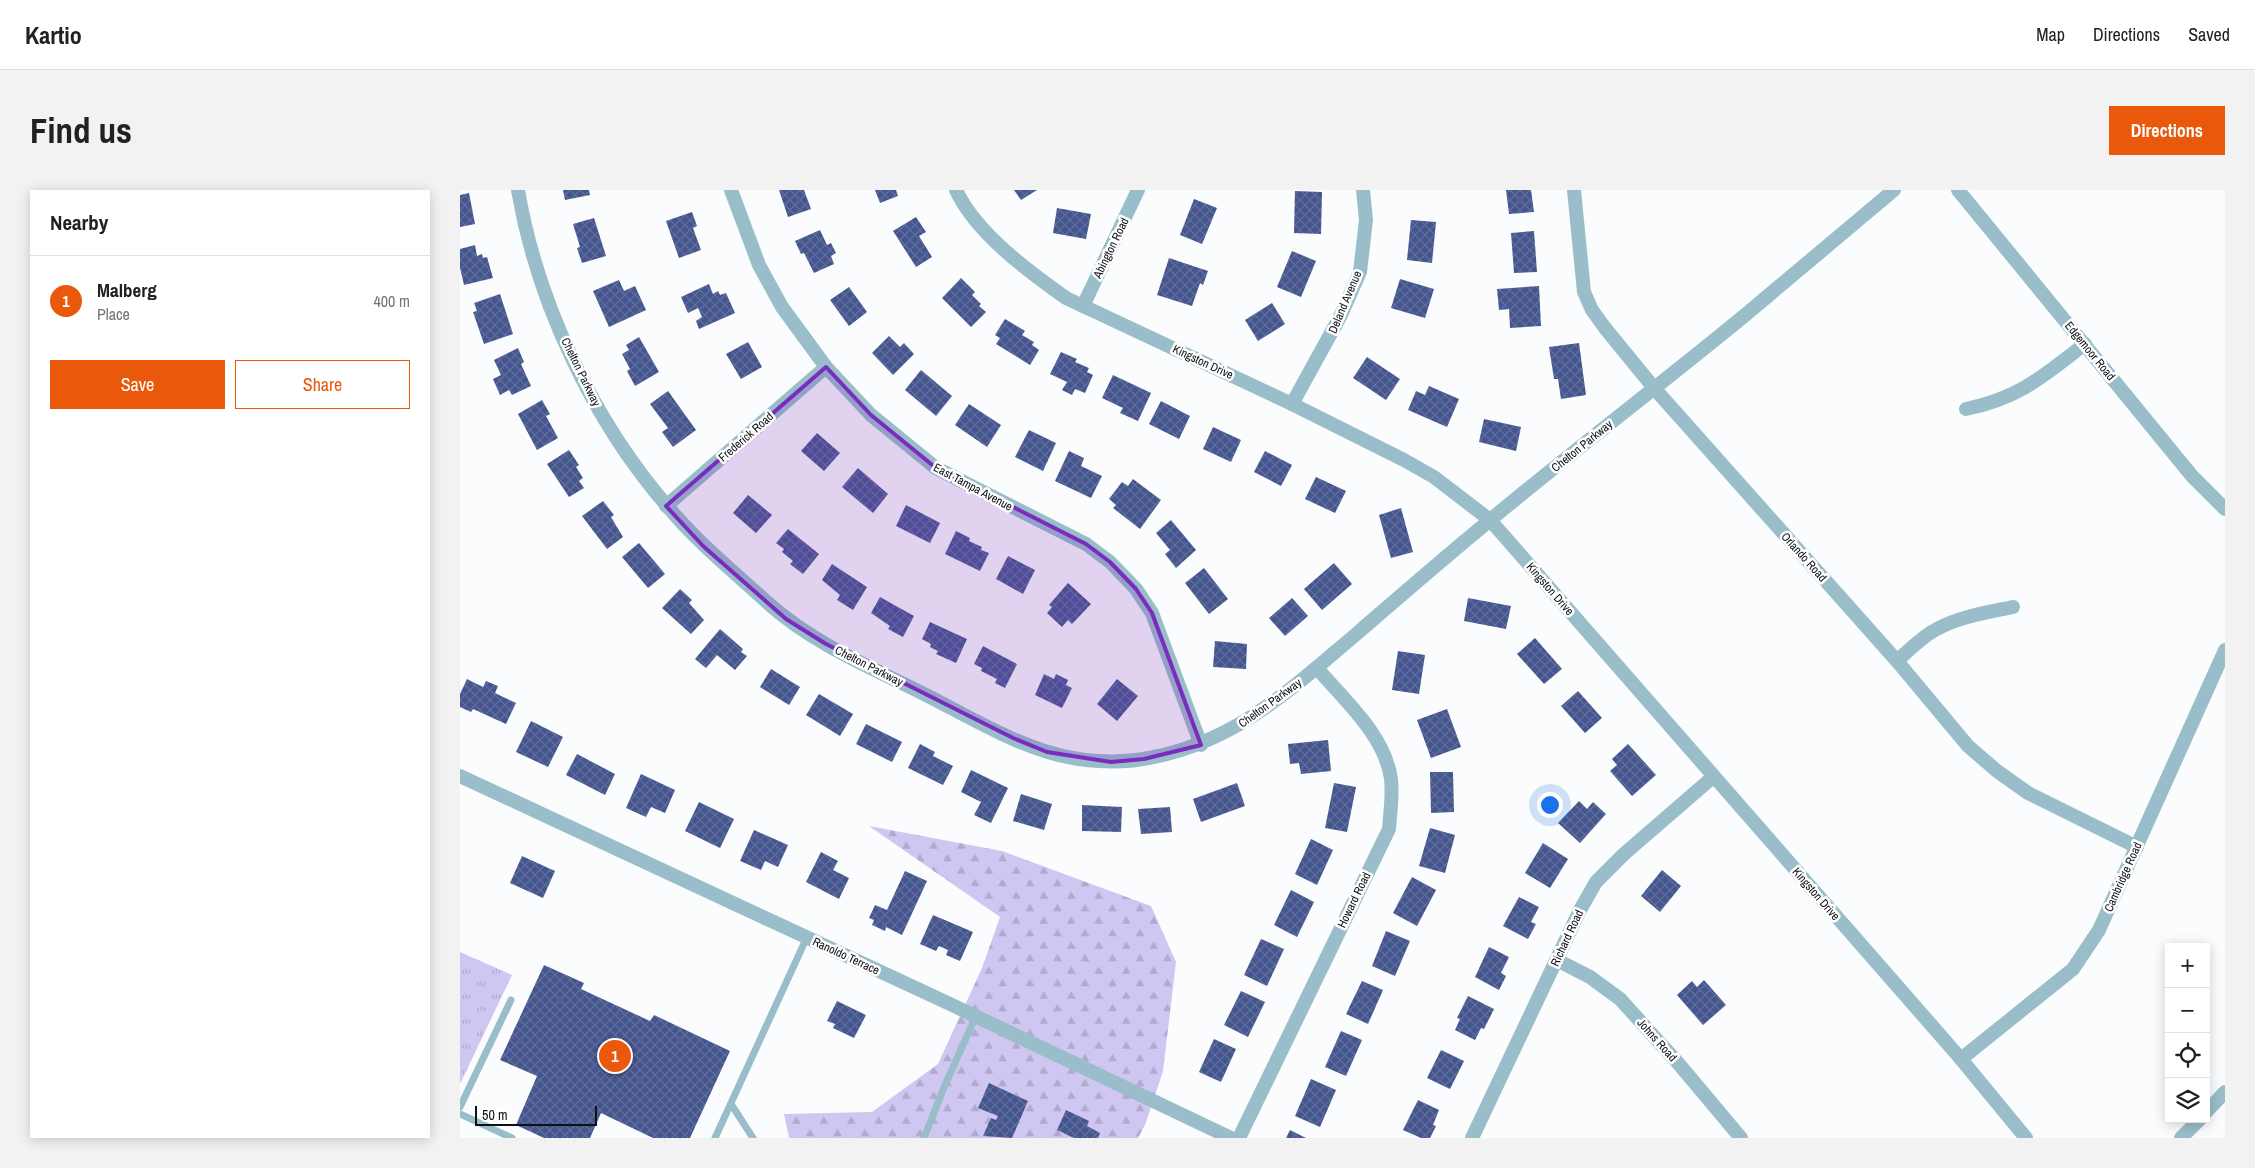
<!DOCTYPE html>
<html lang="en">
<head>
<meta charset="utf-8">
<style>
	:root { --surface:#fff; --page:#f2f2f2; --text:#202124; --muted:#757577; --line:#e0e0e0; --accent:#ea580c }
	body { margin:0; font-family:"Archivo Narrow",sans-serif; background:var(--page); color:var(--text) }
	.controls { position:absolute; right:15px; bottom:15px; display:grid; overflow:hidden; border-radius:0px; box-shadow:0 2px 12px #0003 }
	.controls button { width:45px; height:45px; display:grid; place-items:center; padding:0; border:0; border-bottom:1px solid var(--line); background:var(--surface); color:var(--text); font:25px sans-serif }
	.scale { position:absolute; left:15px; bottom:12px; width:122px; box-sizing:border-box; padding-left:5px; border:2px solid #0f1215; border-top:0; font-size:14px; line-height:18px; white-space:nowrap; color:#0f1215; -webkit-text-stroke:4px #fff; paint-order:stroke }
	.you { position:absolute; left:1089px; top:614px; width:18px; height:18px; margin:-12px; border:4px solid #fff; border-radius:50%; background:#1a73e8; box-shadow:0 0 0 8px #1a73e833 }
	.badge { display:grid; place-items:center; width:32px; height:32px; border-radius:50%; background:var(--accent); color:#fff; font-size:16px; font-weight:700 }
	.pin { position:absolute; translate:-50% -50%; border:2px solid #fff; box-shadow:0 1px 5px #0006 }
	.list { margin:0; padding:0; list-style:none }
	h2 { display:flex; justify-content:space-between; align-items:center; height:65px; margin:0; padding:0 20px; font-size:21px }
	h2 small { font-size:16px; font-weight:400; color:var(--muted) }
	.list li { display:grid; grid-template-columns:32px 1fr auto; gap:15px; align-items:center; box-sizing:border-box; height:90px; padding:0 20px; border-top:1px solid var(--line) }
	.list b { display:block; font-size:19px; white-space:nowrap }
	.list p { margin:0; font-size:16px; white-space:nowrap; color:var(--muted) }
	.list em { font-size:16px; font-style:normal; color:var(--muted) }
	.actions { display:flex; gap:10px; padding:15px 20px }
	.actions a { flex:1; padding:11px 0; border:1px solid var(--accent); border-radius:0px; text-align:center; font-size:18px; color:var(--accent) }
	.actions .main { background:var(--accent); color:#fff }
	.icon { flex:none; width:28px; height:28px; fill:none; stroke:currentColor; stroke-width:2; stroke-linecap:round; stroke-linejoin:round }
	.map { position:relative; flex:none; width:1765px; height:948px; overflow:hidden; border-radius:0px }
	header { display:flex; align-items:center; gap:30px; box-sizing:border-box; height:70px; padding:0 25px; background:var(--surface); border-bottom:1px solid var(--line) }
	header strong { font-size:24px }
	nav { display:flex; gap:28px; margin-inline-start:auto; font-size:18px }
	.intro { display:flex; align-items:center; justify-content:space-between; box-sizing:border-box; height:120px; padding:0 30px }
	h1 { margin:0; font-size:35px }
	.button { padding:12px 22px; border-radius:0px; background:var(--accent); color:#fff; font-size:18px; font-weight:700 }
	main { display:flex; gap:30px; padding:0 30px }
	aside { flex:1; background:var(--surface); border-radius:0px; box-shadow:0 2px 12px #0003 }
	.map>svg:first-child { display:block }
</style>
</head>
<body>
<header>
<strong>Kartio</strong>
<nav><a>Map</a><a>Directions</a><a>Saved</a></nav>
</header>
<div class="intro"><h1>Find us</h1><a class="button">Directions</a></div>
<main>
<aside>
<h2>Nearby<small></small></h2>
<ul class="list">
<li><span class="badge">1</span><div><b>Malberg</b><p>Place</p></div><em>400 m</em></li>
</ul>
<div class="actions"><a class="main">Save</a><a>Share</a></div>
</aside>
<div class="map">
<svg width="1765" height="948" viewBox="0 0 1765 948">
	<defs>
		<pattern id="forest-firs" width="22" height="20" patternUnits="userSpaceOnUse" patternTransform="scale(1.25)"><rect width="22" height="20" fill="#cfc6f1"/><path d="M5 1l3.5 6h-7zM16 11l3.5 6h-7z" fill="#b1a9ce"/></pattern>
		<pattern id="park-tufts" width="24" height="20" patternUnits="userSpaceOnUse" patternTransform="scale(1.25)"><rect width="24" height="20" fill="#cfc6f1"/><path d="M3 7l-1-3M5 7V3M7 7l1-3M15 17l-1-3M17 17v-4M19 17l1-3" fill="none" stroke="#b1a9ce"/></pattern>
		<pattern id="building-cross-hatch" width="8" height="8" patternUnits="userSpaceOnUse" patternTransform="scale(1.25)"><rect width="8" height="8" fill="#44558f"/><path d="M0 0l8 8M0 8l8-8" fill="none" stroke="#616e9a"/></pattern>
	</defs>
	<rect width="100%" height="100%" fill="#fafcfd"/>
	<path fill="url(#forest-firs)" d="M409,636L542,661L691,716L716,772L703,881L685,935L678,948H329L324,924L412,922L478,874L522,778L540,727Z"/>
	<path fill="url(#park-tufts)" d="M0,762L52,785L0,894Z"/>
	<g fill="url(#building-cross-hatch)">
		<path d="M103,0H129L130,5L105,10Z"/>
		<path d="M319,0H344L351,19L328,27Z"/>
		<path d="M415,0H436L438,6L420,13Z"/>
		<path d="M554,0H577L561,10Z"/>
		<path d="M1046,0H1071L1074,22L1049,24Z"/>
		<path d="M835,1L862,2L861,44L834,43Z"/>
		<path d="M9,3L15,34L0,37V5Z"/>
		<path d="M734,9L757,18L742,54L720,45Z"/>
		<path d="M597,18L631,24L626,49L593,43Z"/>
		<path d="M232,22L237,36L233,38L241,60L219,68L206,31Z"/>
		<path d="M456,27L466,42L459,46L472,67L456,77L433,41Z"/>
		<path d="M134,28L146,66L122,73L117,58L120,57L113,34Z"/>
		<path d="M951,30L976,32L972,73L947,70Z"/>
		<path d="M360,40L367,55L371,53L376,63L371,66L374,74L354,83L344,63L341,64L335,51Z"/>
		<path d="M1074,41L1077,82L1054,83L1051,43Z"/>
		<path d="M15,55L17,66L22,64L23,68L27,67L33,88L4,95L0,78V59Z"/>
		<path d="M832,61L856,71L841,107L817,97Z"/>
		<path d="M709,68L748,81L743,95L740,93L732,116L697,105Z"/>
		<path d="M501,88L515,102L512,105L521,114L519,116L526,122L511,137L482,108Z"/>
		<path d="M940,89L974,99L965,128L931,118Z"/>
		<path d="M159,90L164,101L175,96L186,120L149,137L133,101Z"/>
		<path d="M249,94L253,104L258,101L260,105L266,103L275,123L239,139L236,131L242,127L238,118L228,123L221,107Z"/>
		<path d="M1079,96L1081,136L1050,138L1049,119L1039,120L1037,99Z"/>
		<path d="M389,97L407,122L389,136L370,110Z"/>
		<path d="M40,104L53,144L24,154L13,122L17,121L14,113Z"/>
		<path d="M812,113L825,134L798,151L785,130Z"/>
		<path d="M545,129L565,141L562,145L574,152L572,155L579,160L570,175L536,154L540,148L535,145Z"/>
		<path d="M429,146L440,157L444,153L454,164L433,185L412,163Z"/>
		<path d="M179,147L199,182L175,196L167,181L170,179L162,164L169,160L166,155Z"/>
		<path d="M288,152L302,177L281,189L266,164Z"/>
		<path d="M1119,153L1126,205L1101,209L1098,189H1094L1089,157Z"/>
		<path d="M58,158L64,172L61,174L71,196L52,205L49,200L40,205L33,189L41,185L34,170Z"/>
		<path d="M601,162L617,169L615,172L629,178L627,182L633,185L625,203L615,199L612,205L602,200L607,192L590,184Z"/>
		<path d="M907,167L940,189L926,210L893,188Z"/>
		<path d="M461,180L492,206L476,226L445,200Z"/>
		<path d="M653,185L691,203L678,231L660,223L663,218L642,208Z"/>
		<path d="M969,196L999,209L987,237L948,220L956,201L965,205Z"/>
		<path d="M208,201L236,240L213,257L202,242L208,238L190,214Z"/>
		<path d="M82,210L90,224L86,226L98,248L77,260L58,224Z"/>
		<path d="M701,211L730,226L719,249L689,234Z"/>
		<path d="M509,214L541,235L527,257L495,235Z"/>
		<path d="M1024,229L1061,237L1056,261L1019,252Z"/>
		<path d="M753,237L781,250L771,272L743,259Z"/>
		<path d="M569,240L596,253L583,281L555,267Z"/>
		<path d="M357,243L380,263L364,281L341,261Z"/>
		<path d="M109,260L119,275L116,277L123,288L119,291L124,298L109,307L87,274Z"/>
		<path d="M609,261L624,268L621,276L642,286L631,308L595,291Z"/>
		<path d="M805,261L832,275L821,296L794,282Z"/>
		<path d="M398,278L428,304L413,323L382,297Z"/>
		<path d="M856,287L886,301L875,323L845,309Z"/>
		<path d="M673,289L701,310L680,339L653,318L656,315L649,309L662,292L668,296Z"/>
		<path d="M288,305L312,325L296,343L273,323Z"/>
		<path d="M143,311L154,325L151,327L163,347L147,359L122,326Z"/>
		<path d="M446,315L480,333L470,353L436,336Z"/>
		<path d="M941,318L953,362L931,368L919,325Z"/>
		<path d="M711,330L736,360L716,378L705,364L710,360L696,343Z"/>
		<path d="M328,339L359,364L343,384L330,374L333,371L322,362L324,359L316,353Z"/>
		<path d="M496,341L510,348L509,351L522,357L521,360L529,363L520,381L485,364Z"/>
		<path d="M179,353L205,384L188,398L162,367Z"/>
		<path d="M548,366L575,380L563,404L536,389Z"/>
		<path d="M874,373L892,394L862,420L844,399Z"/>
		<path d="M372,374L407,397L393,420L377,410L380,405L362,390Z"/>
		<path d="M744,378L768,409L749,424L725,393Z"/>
		<path d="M608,393L631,414L612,434L608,430L602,437L587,423L592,417L589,415Z"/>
		<path d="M220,399L232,410L229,413L244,430L231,444L202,418Z"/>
		<path d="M420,407L454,426L443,447L428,439L430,436L411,423Z"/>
		<path d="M832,408L848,426L825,446L809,428Z"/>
		<path d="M1008,408L1051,416L1046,439L1004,431Z"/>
		<path d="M470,432L507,449L496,473L476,464L478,461L470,457L471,454L462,449Z"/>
		<path d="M260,439L283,459L281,462L287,466L275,480L257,465L246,478L235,469Z"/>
		<path d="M1075,448L1102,479L1084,494L1057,464Z"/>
		<path d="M755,451L787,454L786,479L753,477Z"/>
		<path d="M523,456L557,474L545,498L535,493L537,489L521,481L522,478L514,474Z"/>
		<path d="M938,461L965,465L959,504L932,500Z"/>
		<path d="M311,479L340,497L329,515L300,497Z"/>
		<path d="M584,484L594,489L596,484L608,490L606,495L612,498L602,518L575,505Z"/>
		<path d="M7,489L23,497L26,491L38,496L35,503L56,513L46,534L13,519L11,522L0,517V504Z"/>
		<path d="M657,489L678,506L657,531L637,514Z"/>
		<path d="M1118,501L1142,528L1125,543L1101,516Z"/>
		<path d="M359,504L393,524L380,546L346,525Z"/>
		<path d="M987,519L1001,557L971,568L957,530Z"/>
		<path d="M71,531L103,547L88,577L56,562Z"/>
		<path d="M406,534L442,552L432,572L396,554Z"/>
		<path d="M868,550L871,581L841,584L839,573L830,574L828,554Z"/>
		<path d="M460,554L475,562L473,566L493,576L483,595L448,578Z"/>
		<path d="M1168,554L1196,585L1172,606L1150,581L1157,575L1152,569Z"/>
		<path d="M117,564L155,584L145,605L106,585Z"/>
		<path d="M511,580L548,598L531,633L514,625L521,612L501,602Z"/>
		<path d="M970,582H993L994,622L971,623Z"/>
		<path d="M181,584L215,600L205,623L191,617L186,627L166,618Z"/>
		<path d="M777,593L785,616L741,632L733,609Z"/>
		<path d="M874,593L896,597L887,642L865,638Z"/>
		<path d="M561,604L592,614L584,640L553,631Z"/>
		<path d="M1119,611L1127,619L1133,612L1146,624L1120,653L1098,633Z"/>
		<path d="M239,612L274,629L260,658L225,641Z"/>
		<path d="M622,615L662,617L661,642L622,641Z"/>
		<path d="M710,617L712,642L681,644L678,619Z"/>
		<path d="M970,638L995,645L985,683L959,676Z"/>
		<path d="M294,640L328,655L318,677L305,671L301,680L280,671Z"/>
		<path d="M851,649L873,660L857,695L835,684Z"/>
		<path d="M1083,653L1108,669L1090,698L1065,683Z"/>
		<path d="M361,662L378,671L373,680L389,688L379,709L346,692Z"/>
		<path d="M62,666L95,681L83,708L50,693Z"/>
		<path d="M1202,680L1221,696L1200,722L1181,706Z"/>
		<path d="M445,681L467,691L442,745L426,737L425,741L412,735L414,730L409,728L415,715L427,720Z"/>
		<path d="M952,687L976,700L957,736L933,723Z"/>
		<path d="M831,700L854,712L837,747L814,735Z"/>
		<path d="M1059,707L1079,717L1071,732L1076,734L1068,749L1043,736Z"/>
		<path d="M473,725L513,742L500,771L486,765L488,760L479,756L476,761L460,754Z"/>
		<path d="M926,741L950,751L935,786L912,776Z"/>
		<path d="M801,749L824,759L807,796L784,785Z"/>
		<path d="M1029,757L1049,767L1041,783L1046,786L1039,800L1015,787Z"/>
		<path d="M84,775L124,793L121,799L190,831L194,825L270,861L230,948H193L141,923L130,948H84L56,935L77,886L40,870Z"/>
		<path d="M1244,790L1266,815L1243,835L1217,805L1232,791L1237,797Z"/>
		<path d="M902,791L923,800L908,834L886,824Z"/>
		<path d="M781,801L805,812L788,847L764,835Z"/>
		<path d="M1008,806L1034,819L1024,839L1021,838L1015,850L995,840L1000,829L997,828Z"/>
		<path d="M377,811L406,825L394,848L373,838L375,834L367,831Z"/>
		<path d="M881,841L902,850L886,886L865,877Z"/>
		<path d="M754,849L776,859L761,892L739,882Z"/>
		<path d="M981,860L1004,871L990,899L967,888Z"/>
		<path d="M851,889L876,900L860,937L835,926Z"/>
		<path d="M529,893L568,911L552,948L523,946L531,928L536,930L538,926L518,918Z"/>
		<path d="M958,910L979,920L973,935L976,936L970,948H961L943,940Z"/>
		<path d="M606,920L629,931L627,936L640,943L638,948H614L597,940Z"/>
		<path d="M830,940L846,948H826Z"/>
	</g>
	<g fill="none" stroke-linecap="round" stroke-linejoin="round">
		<g stroke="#99beca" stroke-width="7">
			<path d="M271,914L293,948"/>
			<path d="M0,917L51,810"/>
			<path d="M0,924L52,948"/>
			<path d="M255,948L347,747"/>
			<path d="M464,948L485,895L516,826"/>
		</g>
		<g stroke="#99beca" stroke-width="14">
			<path d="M58,0C77,112 133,231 208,317C238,353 274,382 309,414C355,455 415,479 470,507C505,525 550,551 588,562C620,572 657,574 689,568C775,552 830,500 894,446C939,407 984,368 1029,331C1113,261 1200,195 1284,126C1334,84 1384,42 1434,0"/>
			<path d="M271,0L299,75L322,117L366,177L411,225L476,278L626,354L650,372L676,399L692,423L741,555"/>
			<path d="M496,0C516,43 568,81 606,108L832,214L944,270L974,287L1030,330L1501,869L1566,948"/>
			<path d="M1114,0L1124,102L1132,120L1145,138L1194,198L1437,471L1508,556L1537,581L1568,603L1677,657"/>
			<path d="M1498,0L1732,286L1765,319"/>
			<path d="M623,116L678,0"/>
			<path d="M832,214L881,125L900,82L906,30L903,0"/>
			<path d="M1506,219C1560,208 1583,186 1625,154"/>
			<path d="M206,316L366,177"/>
			<path d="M1437,471C1447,462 1458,451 1470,443C1495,427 1525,423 1553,417"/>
			<path d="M0,586L490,814L771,948"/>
			<path d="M1097,770L1130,787L1160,809L1218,873L1281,948"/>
			<path d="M1501,869L1613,779L1639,740L1765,460"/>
			<path d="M1746,922L1765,902"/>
			<path d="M779,948L929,639C930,623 933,606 931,589C925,545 884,510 857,478"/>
			<path d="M1012,948L1120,720L1136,692L1164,664L1253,587"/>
			<path d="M1721,948L1740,929"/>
		</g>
	</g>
	<path fill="#7b2cbf" fill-opacity="0.2" stroke="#7b2cbf" stroke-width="4" stroke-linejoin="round" d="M366,177L411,225L476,278L626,354L650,372L676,399L692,423L741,555L684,569L651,572L587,562L553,548L366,454L326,429L243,356L206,316Z"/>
	<g text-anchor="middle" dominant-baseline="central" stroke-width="5" stroke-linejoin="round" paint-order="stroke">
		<g font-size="12" fill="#0f1215" stroke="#fff">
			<text transform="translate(651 58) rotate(-64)">Abington Road</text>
			<text transform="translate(885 112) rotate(-67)">Deland Avenue</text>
			<text transform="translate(1630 161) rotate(51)">Edgemoor Road</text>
			<text transform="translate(743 172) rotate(25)">Kingston Drive</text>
			<text transform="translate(121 182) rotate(64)">Chelton Parkway</text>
			<text transform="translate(286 247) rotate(-41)">Frederick Road</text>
			<text transform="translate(1122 256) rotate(-39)">Chelton Parkway</text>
			<text transform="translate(513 297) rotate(28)">East Tampa Avenue</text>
			<text transform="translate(1344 367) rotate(48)">Orlando Road</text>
			<text transform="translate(1090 399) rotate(49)">Kingston Drive</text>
			<text transform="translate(409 476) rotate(27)">Chelton Parkway</text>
			<text transform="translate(810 513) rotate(-36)">Chelton Parkway</text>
			<text transform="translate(1663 687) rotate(-66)">Cambridge Road</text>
			<text transform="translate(1356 704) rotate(49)">Kingston Drive</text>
			<text transform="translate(894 710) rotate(-64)">Howard Road</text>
			<text transform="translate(1107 748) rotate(-65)">Richard Road</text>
			<text transform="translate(386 766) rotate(25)">Ranoldo Terrace</text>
			<text transform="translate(1197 850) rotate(48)">Johns Road</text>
		</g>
	</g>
</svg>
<div class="controls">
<button>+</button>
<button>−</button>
<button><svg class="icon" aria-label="locate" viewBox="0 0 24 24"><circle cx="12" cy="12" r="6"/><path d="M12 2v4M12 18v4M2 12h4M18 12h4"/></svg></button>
<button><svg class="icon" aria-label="layers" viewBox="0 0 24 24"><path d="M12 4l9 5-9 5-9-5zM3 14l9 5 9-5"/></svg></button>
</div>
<div class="scale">50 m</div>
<div class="you"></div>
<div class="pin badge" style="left:155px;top:866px">1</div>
</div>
</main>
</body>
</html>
